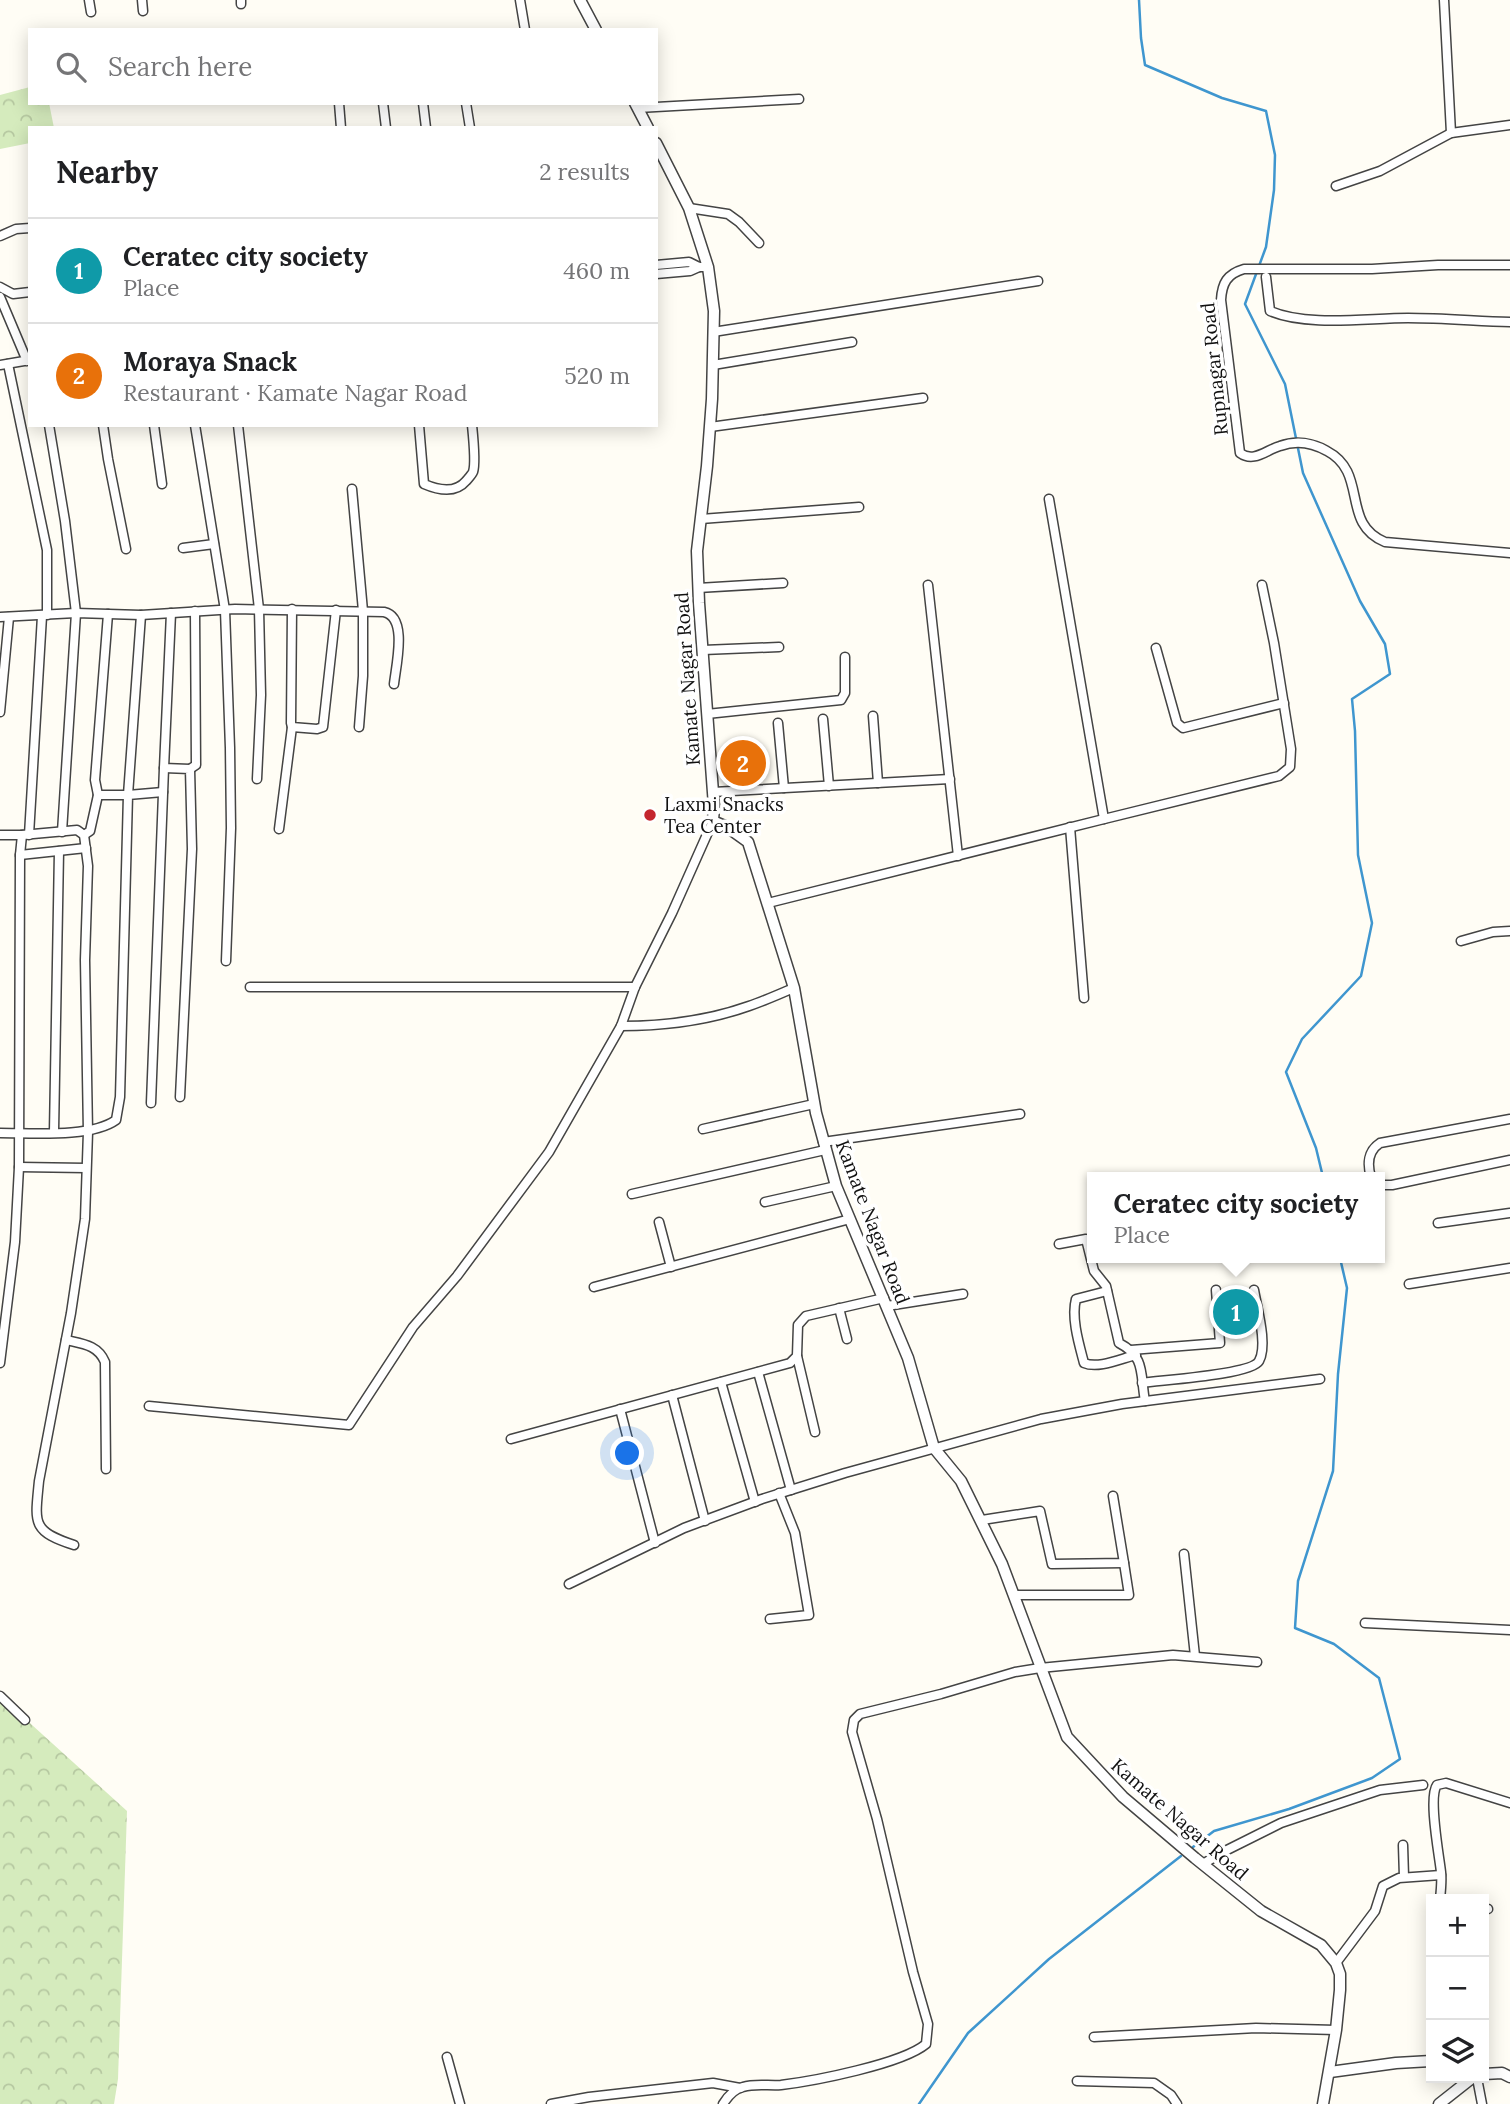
<!DOCTYPE html>
<html lang="en">
<head>
<meta charset="utf-8">
<style>
	:root { --surface:#fff; --page:#f2f2f2; --text:#202124; --muted:#757577; --line:#e0e0e0; --accent:#c4262e }
	body { margin:0; font-family:Lora,serif; background:var(--page); color:var(--text) }
	.controls { position:absolute; right:21px; bottom:21px; display:grid; overflow:hidden; border-radius:0px; box-shadow:0 4px 18px #0003 }
	.controls button { width:63px; height:63px; display:grid; place-items:center; padding:0; border:0; border-bottom:2px solid var(--line); background:var(--surface); color:var(--text); font:35px sans-serif }
	.you { position:absolute; left:628px; top:1454px; width:24px; height:24px; margin:-18px; border:5px solid #fff; border-radius:50%; background:#1a73e8; box-shadow:0 0 0 10px #1a73e833 }
	.badge { display:grid; place-items:center; width:46px; height:46px; border-radius:50%; background:var(--accent); color:#fff; font-size:23px; font-weight:700 }
	.pin { position:absolute; translate:-50% -50%; border:4px solid #fff; box-shadow:0 2px 7px #0006 }
	.popup { position:absolute; left:1087px; top:1172px; width:298px; height:91px; box-sizing:border-box; display:grid; place-content:center; border-radius:0px; background:var(--surface); filter:drop-shadow(0 2px 5px #0005); font-size:23px; white-space:nowrap; color:var(--muted) }
	.popup b { font-size:26px; color:var(--text) }
	.popup::after { content:''; position:absolute; left:50%; top:100%; margin-left:-14px; border:14px solid transparent; border-top-color:var(--surface) }
	.list { margin:0; padding:0; list-style:none }
	h2 { display:flex; justify-content:space-between; align-items:center; height:91px; margin:0; padding:0 28px; font-size:30px }
	h2 small { font-size:23px; font-weight:400; color:var(--muted) }
	.list li { display:grid; grid-template-columns:46px 1fr auto; gap:21px; align-items:center; box-sizing:border-box; height:105px; padding:0 28px; border-top:2px solid var(--line) }
	.list b { display:block; font-size:26px; white-space:nowrap }
	.list p { margin:0; font-size:23px; white-space:nowrap; color:var(--muted) }
	.list em { font-size:23px; font-style:normal; color:var(--muted) }
	.icon { flex:none; width:38px; height:38px; fill:none; stroke:currentColor; stroke-width:2; stroke-linecap:round; stroke-linejoin:round }
	.map { position:relative; flex:none; width:1510px; height:2104px; overflow:hidden }
	.search { position:absolute; background:var(--surface); box-shadow:0 4px 18px #0003; left:28px; top:28px; width:630px; height:77px; display:flex; align-items:center; gap:18px; box-sizing:border-box; padding:0 24px; border-radius:0px; color:var(--muted); font-size:26px }
	.panel { position:absolute; background:var(--surface); box-shadow:0 4px 18px #0003; left:28px; top:126px; width:630px; height:301px; border-radius:0px }
	.map>svg:first-child { display:block }
</style>
</head>
<body>
<div class="map">
<svg width="1510" height="2104" viewBox="0 0 1510 2104">
	<defs>
		<pattern id="park-crowns" width="20" height="18" patternUnits="userSpaceOnUse" patternTransform="scale(1.75)"><rect width="20" height="18" fill="#d5ebbd"/><path d="M2 6a3 3 0 1 1 6 0M12 15a3 3 0 1 1 6 0" fill="none" stroke="#b6c8a1"/></pattern>
	</defs>
	<rect width="100%" height="100%" fill="#fffdf5"/>
	<g fill="url(#park-crowns)">
		<path d="M30,87V103H49L54,128H30V143L0,149V95Z"/>
		<path d="M0,1696L127,1811L118,2079L114,2104H0Z"/>
	</g>
	<g fill="none" stroke-linecap="round" stroke-linejoin="round">
		<g stroke="#3f96cf" stroke-width="2.5">
			<path d="M1139,0L1141,38L1145,65L1222,98L1266,111L1275,155L1274,190L1266,247L1245,304L1285,384L1303,473L1360,601L1385,644L1390,674L1352,699L1355,731L1358,855L1372,923L1361,976L1302,1039L1286,1072L1316,1148L1323,1177"/>
			<path d="M1193,1847L1214,1831L1289,1809L1372,1778L1400,1759L1379,1678L1334,1644L1295,1628L1298,1581L1333,1471L1338,1374L1347,1288L1340,1258"/>
			<path d="M919,2104L968,2033L1049,1959L1181,1856"/>
		</g>
		<g stroke="#444" stroke-width="11">
			<g id="minor">
				<path d="M89,0L91,12"/>
				<path d="M142,0L143,11"/>
				<path d="M241,0V4"/>
				<path d="M520,0L525,30"/>
				<path d="M1444,0L1451,133"/>
				<path d="M339,103L341,128"/>
				<path d="M383,103L386,128"/>
				<path d="M423,103L426,128"/>
				<path d="M466,103L470,128"/>
				<path d="M638,108L799,99"/>
				<path d="M1336,186L1380,171L1451,133L1510,125"/>
				<path d="M689,208L728,214L739,222L759,243"/>
				<path d="M0,236L16,229L30,228"/>
				<path d="M656,265L689,262L699,267H708"/>
				<path d="M1510,265H1438L1372,269H1244C1227,274 1222,283 1221,300L1240,453C1254,463 1266,450 1280,446C1296,440 1313,443 1327,451C1369,473 1340,524 1385,542L1510,553"/>
				<path d="M656,274L690,271L699,267"/>
				<path d="M1266,277L1270,311C1307,327 1367,318 1408,318C1442,318 1476,321 1510,322"/>
				<path d="M0,287L13,294L30,292"/>
				<path d="M0,297L27,361"/>
				<path d="M713,332L1038,281"/>
				<path d="M8,364L47,550V615"/>
				<path d="M0,365L30,360"/>
				<path d="M713,365L852,342"/>
				<path d="M49,425L65,521L76,613L62,832"/>
				<path d="M103,425L108,459L126,549"/>
				<path d="M154,425L162,484"/>
				<path d="M195,425L225,610L230,748L231,828L226,961"/>
				<path d="M238,425L259,609L261,695L257,779"/>
				<path d="M419,425L424,484C438,490 455,494 466,481C467,480 473,473 473,472C476,463 473,435 472,425"/>
				<path d="M710,427L923,398"/>
				<path d="M352,489L363,611V676L359,727"/>
				<path d="M701,519L859,507"/>
				<path d="M183,548L214,544"/>
				<path d="M928,585L958,856"/>
				<path d="M698,588L783,583"/>
				<path d="M292,609L291,723L292,727L317,729L323,727L336,610"/>
				<path d="M171,613L164,768L190,769L192,849L180,1097"/>
				<path d="M108,614L95,780L98,795H128L141,615"/>
				<path d="M0,617L76,613L141,615L235,609L384,612C408,617 396,665 394,684"/>
				<path d="M1156,648L1177,723L1183,728L1284,703"/>
				<path d="M703,650L779,647"/>
				<path d="M0,712L9,617"/>
				<path d="M707,714L841,700L845,693V657"/>
				<path d="M873,716L878,783"/>
				<path d="M823,719L829,786"/>
				<path d="M778,723L784,788"/>
				<path d="M190,769L196,765L195,611"/>
				<path d="M713,792L950,779"/>
				<path d="M1104,819L1279,776L1290,767L1291,749L1274,643L1262,585"/>
				<path d="M1070,827L1084,998"/>
				<path d="M279,829L292,727"/>
				<path d="M0,835H22L77,830L84,835L88,866L85,960L88,1132L85,1219L71,1313L39,1481C35,1523 31,1531 74,1545"/>
				<path d="M22,835L20,855L86,848"/>
				<path d="M29,835L42,616"/>
				<path d="M84,835L90,831L98,795"/>
				<path d="M768,903L1104,819L1049,499"/>
				<path d="M1461,941L1493,932L1510,931"/>
				<path d="M250,987H635"/>
				<path d="M621,1026C665,1026 707,1021 749,1006C764,1001 779,994 794,988"/>
				<path d="M151,1103L164,768"/>
				<path d="M703,1129L814,1104"/>
				<path d="M54,1132L59,851"/>
				<path d="M0,1133C32,1133 91,1138 116,1120L120,1097L128,795L163,792"/>
				<path d="M823,1142L1020,1114"/>
				<path d="M19,1167L86,1168"/>
				<path d="M1371,1177C1367,1164 1368,1151 1380,1143L1510,1119"/>
				<path d="M1380,1185H1392L1510,1160"/>
				<path d="M632,1194L825,1150"/>
				<path d="M765,1202L836,1186"/>
				<path d="M659,1222L671,1267"/>
				<path d="M1438,1223L1510,1213"/>
				<path d="M1059,1244L1086,1239L1094,1271L1106,1286L1119,1343C1146,1357 1140,1374 1145,1401"/>
				<path d="M1409,1284L1510,1268"/>
				<path d="M594,1287L850,1219"/>
				<path d="M1107,1291L1076,1299C1071,1318 1079,1344 1084,1363C1098,1369 1120,1359 1136,1355"/>
				<path d="M887,1306L963,1294"/>
				<path d="M839,1308L847,1339"/>
				<path d="M66,1340C83,1344 98,1345 105,1362L106,1469"/>
				<path d="M1131,1350L1220,1343L1216,1290"/>
				<path d="M797,1356L815,1432"/>
				<path d="M0,1363L15,1242L19,1167L20,855"/>
				<path d="M758,1372L791,1490"/>
				<path d="M721,1382L755,1502"/>
				<path d="M1142,1383C1161,1380 1251,1375 1259,1361C1268,1345 1257,1308 1254,1290"/>
				<path d="M672,1395L705,1521"/>
				<path d="M149,1406L349,1425L413,1327L457,1276L549,1152L621,1026L635,987L672,913L713,821"/>
				<path d="M620,1409L655,1543"/>
				<path d="M511,1439L790,1363L797,1356L798,1325L806,1316L884,1298"/>
				<path d="M982,1520L1040,1511L1052,1564L1124,1563L1113,1496"/>
				<path d="M1184,1554L1195,1656"/>
				<path d="M569,1584L684,1528L762,1499L845,1473L1041,1419L1122,1404L1320,1379"/>
				<path d="M1014,1595H1129L1124,1563"/>
				<path d="M770,1619L809,1615L795,1533L779,1493"/>
				<path d="M1365,1623L1510,1630"/>
				<path d="M0,1696L25,1720"/>
				<path d="M1403,1845L1404,1877"/>
				<path d="M1203,1864L1221,1853L1281,1823L1380,1790L1423,1785"/>
				<path d="M1440,1899C1441,1890 1442,1881 1441,1872C1439,1854 1428,1797 1437,1785L1446,1783L1510,1803"/>
				<path d="M1484,1910L1488,1909"/>
				<path d="M1336,1963L1375,1911L1383,1886L1399,1878L1441,1875"/>
				<path d="M1094,2037L1256,2028L1336,2030"/>
				<path d="M447,2057L460,2104"/>
				<path d="M1477,2078L1482,2104"/>
				<path d="M1077,2081L1154,2083L1171,2095L1177,2104"/>
				<path d="M551,2104L589,2097L713,2083L740,2088"/>
				<path d="M723,2104C728,2096 734,2089 743,2087C755,2083 769,2086 781,2085C814,2081 902,2064 926,2044L928,2024L913,1972L877,1819L852,1732L854,1720L860,1714L941,1694L1015,1672L1040,1668L1173,1655L1257,1662"/>
			</g>
		</g>
		<g stroke="#444" stroke-width="13">
			<g id="tertiary">
				<path d="M580,0L596,30"/>
				<path d="M635,103L648,128"/>
				<path d="M656,143L689,208L708,267L714,311L712,399L707,466L697,551L699,603L714,806L713,821L727,827L748,842L794,988L816,1113L836,1186L908,1358L934,1448L961,1481L1002,1564L1067,1737L1123,1797L1195,1858L1261,1911L1321,1945L1336,1963L1340,1974V1990L1336,2030L1323,2104"/>
				<path d="M1330,2072L1396,2063L1431,2061"/>
				<path d="M1484,2074L1502,2073L1510,2077"/>
				<path d="M1439,2104L1472,2078"/>
			</g>
		</g>
		<use href="#minor" stroke="#fff" stroke-width="8"/>
		<use href="#tertiary" stroke="#fff" stroke-width="10"/>
	</g>
	<circle fill="#c4262e" stroke="#fff" stroke-width="2.5" cx="650" cy="815" r="7"/>
	<g text-anchor="middle" dominant-baseline="central" stroke-width="7" stroke-linejoin="round" paint-order="stroke">
		<g font-size="19" fill="#111" stroke="#fff">
			<text transform="translate(1214 369) rotate(-96)">Rupnagar Road</text>
			<text transform="translate(687 679) rotate(-94)">Kamate Nagar Road</text>
			<text transform="translate(873 1222) rotate(69)">Kamate Nagar Road</text>
			<text transform="translate(1180 1819) rotate(41)">Kamate Nagar Road</text>
		</g>
		<g font-size="19" fill="#111" stroke="#fff" text-anchor="start">
			<text x="664" y="804">Laxmi Snacks<tspan x="664" dy="22">Tea Center</tspan></text>
		</g>
	</g>
</svg>
<div class="controls">
<button>+</button>
<button>−</button>
<button><svg class="icon" aria-label="layers" viewBox="0 0 24 24"><path d="M12 4l9 5-9 5-9-5zM3 14l9 5 9-5"/></svg></button>
</div>
<div class="you"></div>
<div class="pin badge" style="left:1236px;top:1312px;background:#0f9aa8">1</div>
<div class="popup"><b>Ceratec city society</b>Place</div>
<div class="pin badge" style="left:743px;top:763px;background:#e8710a">2</div>
<div class="search"><svg class="icon" aria-label="search" viewBox="0 0 24 24"><circle cx="10" cy="10" r="6"/><path d="M15 15l6 6"/></svg>Search here</div>
<section class="panel">
<h2>Nearby<small>2 results</small></h2>
<ul class="list">
<li><span class="badge" style="background:#0f9aa8">1</span><div><b>Ceratec city society</b><p>Place</p></div><em>460 m</em></li>
<li><span class="badge" style="background:#e8710a">2</span><div><b>Moraya Snack</b><p>Restaurant · Kamate Nagar Road</p></div><em>520 m</em></li>
</ul>
</section>
</div>
</body>
</html>
